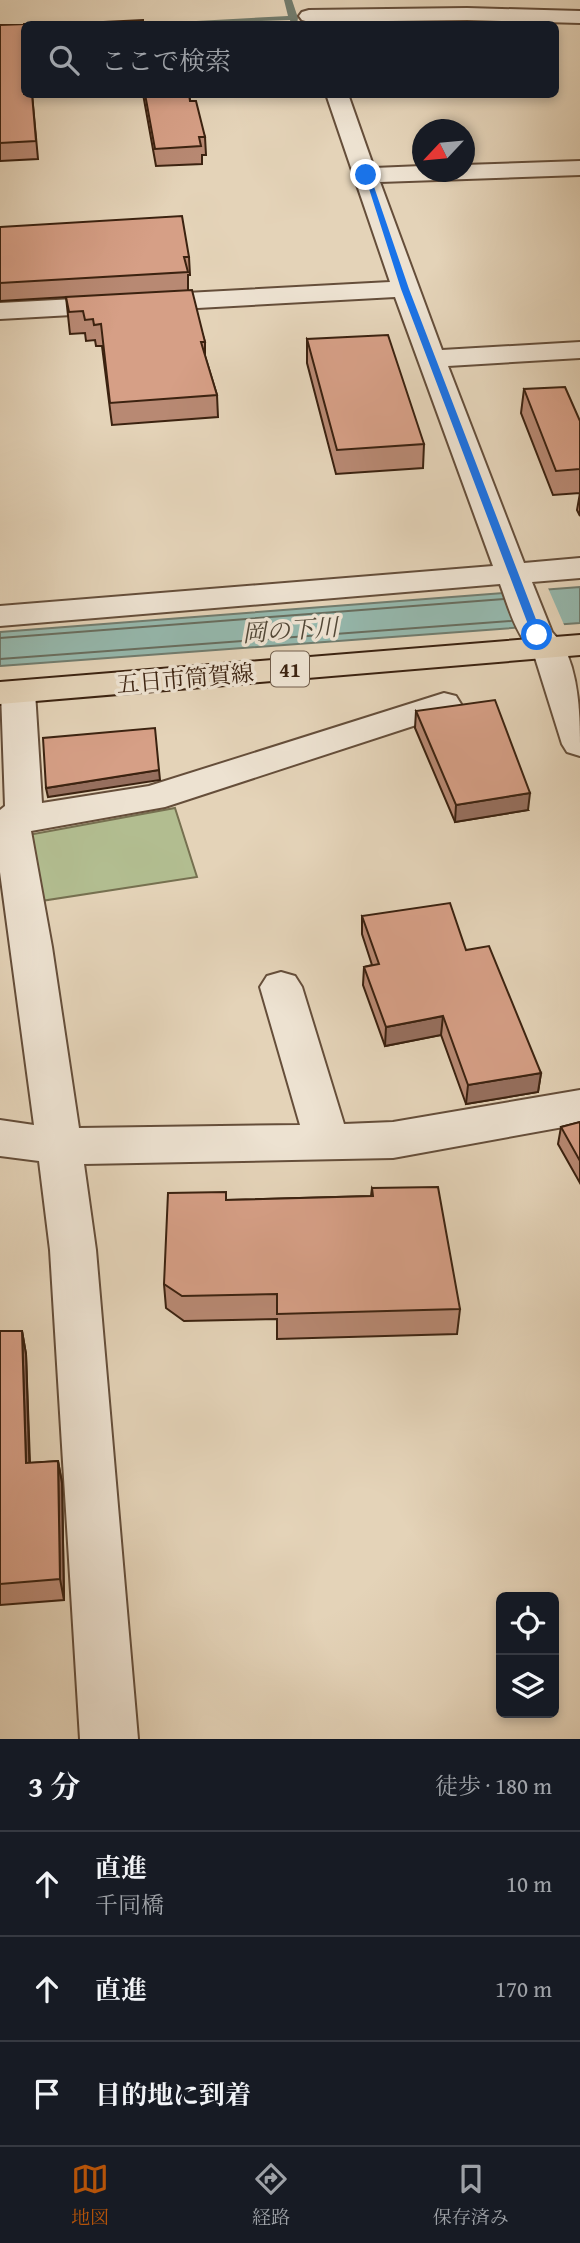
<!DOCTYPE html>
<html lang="ja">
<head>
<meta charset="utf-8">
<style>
	:root { --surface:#171b24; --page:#20242c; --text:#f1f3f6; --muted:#9ea1a6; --line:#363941; --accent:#b45309 }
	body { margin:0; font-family:"Gentium Book Plus","Noto Serif JP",serif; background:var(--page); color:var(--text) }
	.controls { position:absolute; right:21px; bottom:21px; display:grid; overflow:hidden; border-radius:10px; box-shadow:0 4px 10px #0003 }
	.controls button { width:63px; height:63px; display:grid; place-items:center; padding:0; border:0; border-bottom:2px solid var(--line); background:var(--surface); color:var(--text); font:35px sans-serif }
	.compass { position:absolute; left:412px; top:119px; width:63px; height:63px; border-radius:50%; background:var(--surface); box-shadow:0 4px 10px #0003; rotate:244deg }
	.stop { position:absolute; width:21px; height:21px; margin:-16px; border:5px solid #1a73e8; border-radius:50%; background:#fff }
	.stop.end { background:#1a73e8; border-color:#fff; box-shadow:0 2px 7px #0008 }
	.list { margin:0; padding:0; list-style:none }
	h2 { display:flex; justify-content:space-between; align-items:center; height:91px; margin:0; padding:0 28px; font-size:30px }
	h2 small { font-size:23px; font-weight:400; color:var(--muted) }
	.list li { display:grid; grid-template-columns:46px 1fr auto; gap:21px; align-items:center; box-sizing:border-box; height:105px; padding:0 28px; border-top:2px solid var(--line) }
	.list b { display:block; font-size:26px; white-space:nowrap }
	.list p { margin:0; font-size:23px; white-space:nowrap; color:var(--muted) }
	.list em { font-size:23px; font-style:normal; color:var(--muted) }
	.icon { flex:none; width:38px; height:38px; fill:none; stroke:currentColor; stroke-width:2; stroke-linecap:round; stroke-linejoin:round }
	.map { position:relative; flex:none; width:580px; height:1739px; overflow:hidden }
	.search { position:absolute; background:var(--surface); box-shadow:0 4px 10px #0003; left:21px; right:21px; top:21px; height:77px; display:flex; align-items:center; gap:18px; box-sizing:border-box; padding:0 24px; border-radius:10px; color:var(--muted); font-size:26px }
	.sheet { height:406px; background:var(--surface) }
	nav { display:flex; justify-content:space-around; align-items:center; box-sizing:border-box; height:98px; border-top:2px solid var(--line); background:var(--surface); font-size:19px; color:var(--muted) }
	nav a { display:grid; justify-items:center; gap:4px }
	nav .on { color:var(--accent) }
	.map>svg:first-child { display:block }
</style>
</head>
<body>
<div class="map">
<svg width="580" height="1739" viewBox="0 0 580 1739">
	<rect width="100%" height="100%" fill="#e4d3b8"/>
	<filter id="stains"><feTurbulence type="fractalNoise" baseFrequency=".00286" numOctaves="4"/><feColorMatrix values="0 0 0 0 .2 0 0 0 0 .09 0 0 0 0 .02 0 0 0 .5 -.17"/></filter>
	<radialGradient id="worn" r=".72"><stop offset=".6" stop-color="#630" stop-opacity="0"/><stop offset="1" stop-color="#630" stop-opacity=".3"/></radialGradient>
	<path fill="#b2bd90" stroke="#767050" stroke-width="2" d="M175,808L197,877L41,901L28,835Z"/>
	<path fill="#95b8ad" stroke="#717c6e" stroke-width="2" d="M580,587V623L0,666V632Z"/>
	<path fill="#e4d3b8" d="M550,585L548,588L565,627L521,630L506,589Z"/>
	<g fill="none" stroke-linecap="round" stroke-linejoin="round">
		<g stroke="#686d5e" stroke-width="2">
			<path d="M0,638L504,599"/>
			<path d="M0,659L511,621"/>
		</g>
		<path fill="#717c6e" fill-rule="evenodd" d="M284,0H292L298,18L297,24H291L290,20L174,24L178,22L288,16Z"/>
		<g stroke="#654e3a" stroke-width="4">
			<g id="minor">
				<path d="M467,8L580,11V23L467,20L309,22L302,20L299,16L302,12L309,10Z"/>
				<path d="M326,94H348L374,168L422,166V172H464V165L580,161V175L380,182L442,350L580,342V358L448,366L524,563L580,558V578L532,582L552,632L566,648L561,655C522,665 511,613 500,584L0,626V606L493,566L395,297L0,319V303L390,282Z"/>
				<path d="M18,681L30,684L35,692L42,803L149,786L444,693L456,696L461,704L456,712L165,807L31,831L52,947L79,1128L300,1125L260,987L267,976L281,972L295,976L302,987L344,1124L393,1122L580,1090V1124L393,1158L84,1164L96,1250L138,1739H80L50,1250L39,1161L0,1156V1120L34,1125L0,872V810L5,806L1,692L6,684Z"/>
			</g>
		</g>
		<g stroke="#654e3a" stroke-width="4">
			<path id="tertiary" d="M549,638L561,641C580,675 580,717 580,756L567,752L562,744L532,648L537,641Z"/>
		</g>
		<g stroke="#3b2210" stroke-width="4">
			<path id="primary" d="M580,635V655L0,704V682Z"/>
		</g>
		<use href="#minor" fill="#ede2d1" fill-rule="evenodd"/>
		<use href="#tertiary" fill="#ede2d1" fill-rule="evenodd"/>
		<use href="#primary" fill="#e4d3b8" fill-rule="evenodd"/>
	</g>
	<g fill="#b88973" stroke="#3b2210" stroke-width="2">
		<path d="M0,25L32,94L38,159L0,161Z"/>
		<path d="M112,94H137L112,96Z"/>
		<path d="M143,94H189L190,101L205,137L206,155H202V164L156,166Z"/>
		<path d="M0,227L189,257L190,275H188V290L205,342V356L217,395L218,417L112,425L102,346H96L95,340L86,341L85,333L70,334L66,297L0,301Z"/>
		<path d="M307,339L424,444L423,468L336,474L307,363Z"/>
		<path d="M524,389L580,421V516L577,510L580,493L553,495L521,413Z"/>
		<path d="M416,711L528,810L455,822L415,728Z"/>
		<path d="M362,916L466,950L541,1073L538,1092L466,1104L441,1035L385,1046L363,985L364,967L372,965L362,934Z"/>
		<path d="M580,1122V1183L558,1144L561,1127Z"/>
		<path d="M372,1188L460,1309L457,1334L277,1339V1319L184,1321L166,1308L164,1284L226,1200L371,1196Z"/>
		<path d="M0,1331H22L26,1354L30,1463L58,1461L62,1483L64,1600L0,1605Z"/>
	</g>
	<g fill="#966f5e" stroke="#3b2210" stroke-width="2">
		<path d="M159,770L160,780L48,797L46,788Z"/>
		<path d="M530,793L528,810L455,822L456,805Z"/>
		<path d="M443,1016L441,1035L385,1046L386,1027Z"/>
		<path d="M541,1073L538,1092L466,1104L468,1085Z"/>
		<path d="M22,1331L26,1354L30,1485L26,1463Z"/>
		<path d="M58,1461L62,1483L64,1600L60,1579Z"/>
	</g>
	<g fill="#d69f86" stroke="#3b2210" stroke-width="2">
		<path d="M143,20V24H104V22Z"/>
		<path d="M24,24V94H32L36,141L0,143V25L26,24Z"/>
		<path d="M145,94H189L190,101H196L205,137H199L201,146L155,149Z"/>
		<path d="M182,216L189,257H184L188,272L0,283V227Z"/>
		<path d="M192,290L205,342H201L217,395L110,403L101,324L94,325L93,319L85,320L83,311L69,312L66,297Z"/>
		<path d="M388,335L424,444L337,450L307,339Z"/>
		<path d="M565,387L580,421V469L556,471L524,389Z"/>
		<path d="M495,700L530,793L456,805L416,711Z"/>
		<path d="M155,728L159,770L46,788L43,738Z"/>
		<path d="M450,903L466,950L489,946L541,1073L468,1085L443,1016L386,1027L364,967L379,964L362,916Z"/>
		<path d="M580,1122V1161L561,1127Z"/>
		<path d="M438,1187L460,1309L277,1314V1294L182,1296L164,1284L168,1193L226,1192V1200L373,1196L372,1188Z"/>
		<path d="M0,1331H22L26,1463L58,1461L60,1579L0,1584Z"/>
	</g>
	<path fill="#1a73e8" d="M364,173L370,175L409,289L542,635L541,637L532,635L401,289Z"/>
	<g text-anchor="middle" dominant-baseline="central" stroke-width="7" stroke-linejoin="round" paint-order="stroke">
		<rect fill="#ede2d1" stroke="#705c4a" stroke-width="2" x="271" y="651.5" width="38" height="35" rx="5"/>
		<g font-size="21" font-weight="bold" fill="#3b2210">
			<text x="290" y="669">41</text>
		</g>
		<g font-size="23" fill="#3b2210" stroke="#ede2d1">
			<text transform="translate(185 678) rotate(-5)">五日市筒賀線</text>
		</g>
		<g font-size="24" font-style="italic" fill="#524837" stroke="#ede2d1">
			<text transform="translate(290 630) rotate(-4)">岡の下川</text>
		</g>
	</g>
	<rect width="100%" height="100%" filter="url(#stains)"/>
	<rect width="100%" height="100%" fill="url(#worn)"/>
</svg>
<div class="controls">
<button><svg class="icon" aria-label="locate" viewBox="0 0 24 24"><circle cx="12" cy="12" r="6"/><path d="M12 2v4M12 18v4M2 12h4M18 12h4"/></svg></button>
<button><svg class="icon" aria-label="layers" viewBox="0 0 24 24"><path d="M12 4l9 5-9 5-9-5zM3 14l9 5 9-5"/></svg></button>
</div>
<svg class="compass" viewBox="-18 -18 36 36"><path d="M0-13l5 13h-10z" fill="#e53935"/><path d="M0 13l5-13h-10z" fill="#9ea1a6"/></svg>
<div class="stop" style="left:537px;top:635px"></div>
<div class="stop end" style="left:366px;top:175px"></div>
<div class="search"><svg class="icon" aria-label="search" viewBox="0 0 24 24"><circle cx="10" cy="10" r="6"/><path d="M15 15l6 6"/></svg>ここで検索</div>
</div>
<section class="sheet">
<h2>3 分<small>徒歩 · 180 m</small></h2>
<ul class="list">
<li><svg class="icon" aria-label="ahead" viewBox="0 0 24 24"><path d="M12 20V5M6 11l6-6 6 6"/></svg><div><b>直進</b><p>千同橋</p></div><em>10 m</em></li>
<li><svg class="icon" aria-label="ahead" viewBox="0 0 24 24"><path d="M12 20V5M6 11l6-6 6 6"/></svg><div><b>直進</b></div><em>170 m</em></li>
<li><svg class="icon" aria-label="arrive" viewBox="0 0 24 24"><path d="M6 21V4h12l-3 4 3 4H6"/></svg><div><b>目的地に到着</b></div></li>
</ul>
</section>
<nav>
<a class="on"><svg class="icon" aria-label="map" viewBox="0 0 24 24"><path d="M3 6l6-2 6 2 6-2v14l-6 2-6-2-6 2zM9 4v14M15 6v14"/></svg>地図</a>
<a><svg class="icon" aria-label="directions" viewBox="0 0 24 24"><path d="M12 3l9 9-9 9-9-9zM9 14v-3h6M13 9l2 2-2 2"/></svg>経路</a>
<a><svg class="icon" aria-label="saved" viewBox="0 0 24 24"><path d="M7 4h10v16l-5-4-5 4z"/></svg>保存済み</a>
</nav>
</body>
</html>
